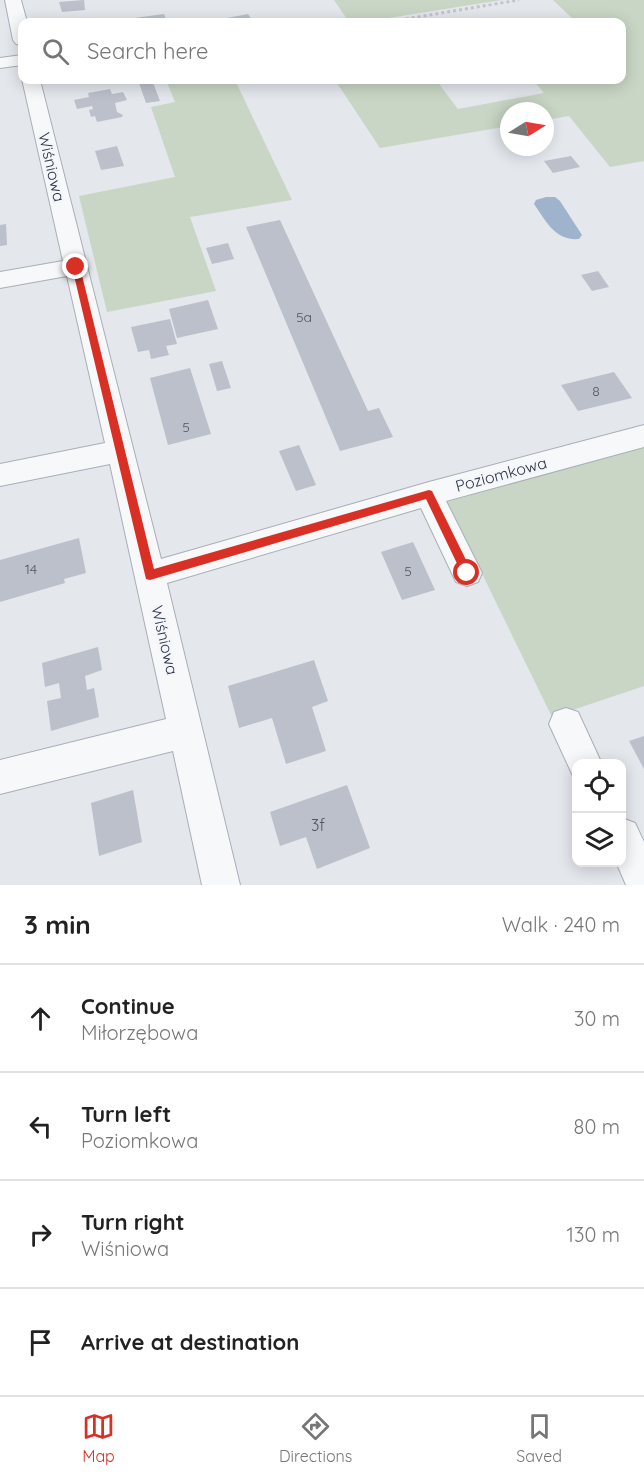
<!DOCTYPE html>
<html lang="en">
<head>
<meta charset="utf-8">
<style>
	:root { --surface:#fff; --page:#f2f2f2; --text:#222; --muted:#767676; --line:#e0e0e0; --accent:#d93025 }
	body { margin:0; font-family:Quicksand,sans-serif; background:var(--page); color:var(--text) }
	.controls { position:absolute; right:18px; bottom:18px; display:grid; overflow:hidden; border-radius:12px; box-shadow:0 3px 15px #0003 }
	.controls button { width:54px; height:54px; display:grid; place-items:center; padding:0; border:0; border-bottom:2px solid var(--line); background:var(--surface); color:var(--text); font:30px sans-serif }
	.compass { position:absolute; left:500px; top:102px; width:54px; height:54px; border-radius:50%; background:var(--surface); box-shadow:0 3px 15px #0003; rotate:79deg }
	.stop { position:absolute; width:18px; height:18px; margin:-14px; border:4px solid #d93025; border-radius:50%; background:#fff }
	.stop.end { background:#d93025; border-color:#fff; box-shadow:0 2px 6px #0008 }
	.list { margin:0; padding:0; list-style:none }
	h2 { display:flex; justify-content:space-between; align-items:center; height:78px; margin:0; padding:0 24px; font-size:26px }
	h2 small { font-size:20px; font-weight:400; color:var(--muted) }
	.list li { display:grid; grid-template-columns:39px 1fr auto; gap:18px; align-items:center; box-sizing:border-box; height:108px; padding:0 24px; border-top:2px solid var(--line) }
	.list b { display:block; font-size:22px; white-space:nowrap }
	.list p { margin:0; font-size:20px; white-space:nowrap; color:var(--muted) }
	.list em { font-size:20px; font-style:normal; color:var(--muted) }
	.icon { flex:none; width:33px; height:33px; fill:none; stroke:currentColor; stroke-width:2; stroke-linecap:round; stroke-linejoin:round }
	.map { position:relative; flex:none; width:644px; height:885px; overflow:hidden }
	.search { position:absolute; background:var(--surface); box-shadow:0 3px 15px #0003; left:18px; right:18px; top:18px; height:66px; display:flex; align-items:center; gap:15px; box-sizing:border-box; padding:0 21px; border-radius:12px; color:var(--muted); font-size:22px }
	.sheet { height:510px; background:var(--surface) }
	nav { display:flex; justify-content:space-around; align-items:center; box-sizing:border-box; height:84px; border-top:2px solid var(--line); background:var(--surface); font-size:16px; color:var(--muted) }
	nav a { display:grid; justify-items:center; gap:3px }
	nav .on { color:var(--accent) }
	.map>svg:first-child { display:block }
</style>
</head>
<body>
<div class="map">
<svg width="644" height="885" viewBox="0 0 644 885">
	<rect width="100%" height="100%" fill="#e4e7ec"/>
	<g fill="#c9d6c5">
		<path d="M334,0H502L363,22H349Z"/>
		<path d="M553,0H644V161L610,167L569,116L545,120V111H509V126L380,148L335,80H436L458,109L544,93L533,80H622V22H576Z"/>
		<path d="M166,80H235L292,200L190,217L216,291L107,312L79,196L175,177L151,107L175,102Z"/>
		<path d="M644,445V686L552,717L447,502Z"/>
	</g>
	<path fill="#9fb4cc" d="M546,197H555L560,201L582,235L579,239C555,241 546,221 534,204L536,200Z"/>
	<g fill="#bbc0ca">
		<path d="M84,0L85,10L62,12L59,2Z"/>
		<path d="M164,14L167,22H128L127,19Z"/>
		<path d="M248,14L253,22H224L222,19Z"/>
		<path d="M138,80H152L160,101L146,103Z"/>
		<path d="M110,89L112,94L123,92L127,100L115,103L117,112L123,115L122,117L97,122L95,116L91,117L89,110L93,109L92,106L77,109L74,100L89,97L88,93Z"/>
		<path d="M117,146L124,166L101,170L95,151Z"/>
		<path d="M571,156L580,167L553,173L544,161Z"/>
		<path d="M280,220L368,411L379,408L393,437L340,451L246,227Z"/>
		<path d="M6,224L7,245L0,246V225Z"/>
		<path d="M228,243L234,259L212,264L206,248Z"/>
		<path d="M598,271L609,287L592,291L581,275Z"/>
		<path d="M208,300L218,329L177,338L169,309Z"/>
		<path d="M170,319L177,344L166,346L169,355L151,359L149,350L138,352L131,327Z"/>
		<path d="M222,361L231,388L217,391L209,364Z"/>
		<path d="M190,368L211,434L168,445L150,378Z"/>
		<path d="M614,372L632,398L578,411L561,385Z"/>
		<path d="M299,445L316,485L296,491L279,451Z"/>
		<path d="M79,538L86,573L64,579L65,583L0,602V560Z"/>
		<path d="M413,542L435,590L402,600L381,552Z"/>
		<path d="M98,647L102,670L85,676L87,690L94,688L99,717L51,731L47,701L61,698L59,683L45,687L42,663Z"/>
		<path d="M314,660L328,701L312,707L326,751L286,764L272,718L239,728L228,686Z"/>
		<path d="M644,736V769L629,741Z"/>
		<path d="M347,785L370,848L317,869L306,837L280,846L270,812Z"/>
		<path d="M133,790L142,842L99,856L91,803Z"/>
	</g>
	<g fill="none" stroke-linecap="round" stroke-linejoin="round">
		<g stroke="#a9aeb7" stroke-width="2">
			<g id="minor">
				<path d="M5,0H21L27,22H22V45L16,44L13,40Z"/>
				<path d="M22,55V65L0,68V58Z"/>
				<path d="M22,79L40,80L161,559L429,482L644,425V447L446,501L482,573L478,582L467,586L456,582L421,508L167,583L240,885H202L173,751L0,794V760L166,719L110,464L0,486V464L105,443L67,276L0,288V272L63,261Z"/>
				<path d="M566,708L578,712L602,764H576V778L573,776L549,724L554,712Z"/>
				<path d="M622,818L635,823L644,842V885H626L616,862H622Z"/>
			</g>
		</g>
		<path stroke="#c2c5cb" stroke-width="3" stroke-dasharray="3 3" stroke-linecap="butt" d="M388,22L519,0"/>
		<use href="#minor" fill="#f7f8fa" fill-rule="evenodd"/>
	</g>
	<path fill="#d93025" d="M76,264L80,267L154,569L429,490L432,491L471,570V576H463L426,499L150,580L146,579L72,267Z"/>
	<g text-anchor="middle" dominant-baseline="central" stroke-width="5" stroke-linejoin="round" paint-order="stroke">
		<g font-size="14" fill="#4f5766">
			<text x="304" y="317">5a</text>
			<text x="596" y="391">8</text>
			<text x="186" y="427">5</text>
			<text x="31" y="569">14</text>
			<text x="408" y="571">5</text>
		</g>
		<g font-size="16" fill="#2b3445" stroke="#f4f6f9">
			<text transform="translate(52 167) rotate(77)">Wiśniowa</text>
			<text transform="translate(501 474) rotate(-15)">Poziomkowa</text>
			<text transform="translate(165 640) rotate(77)">Wiśniowa</text>
		</g>
		<g font-size="16" fill="#4f5766">
			<text x="318" y="825">3f</text>
		</g>
	</g>
</svg>
<div class="controls">
<button><svg class="icon" aria-label="locate" viewBox="0 0 24 24"><circle cx="12" cy="12" r="6"/><path d="M12 2v4M12 18v4M2 12h4M18 12h4"/></svg></button>
<button><svg class="icon" aria-label="layers" viewBox="0 0 24 24"><path d="M12 4l9 5-9 5-9-5zM3 14l9 5 9-5"/></svg></button>
</div>
<svg class="compass" viewBox="-18 -18 36 36"><path d="M0-13l5 13h-10z" fill="#e53935"/><path d="M0 13l5-13h-10z" fill="#767676"/></svg>
<div class="stop" style="left:467px;top:573px"></div>
<div class="stop end" style="left:76px;top:267px"></div>
<div class="search"><svg class="icon" aria-label="search" viewBox="0 0 24 24"><circle cx="10" cy="10" r="6"/><path d="M15 15l6 6"/></svg>Search here</div>
</div>
<section class="sheet">
<h2>3 min<small>Walk · 240 m</small></h2>
<ul class="list">
<li><svg class="icon" aria-label="ahead" viewBox="0 0 24 24"><path d="M12 20V5M6 11l6-6 6 6"/></svg><div><b>Continue</b><p>Miłorzębowa</p></div><em>30 m</em></li>
<li><svg class="icon" aria-label="left" viewBox="0 0 24 24"><path d="M17 20v-9H6M10 6l-5 5 5 5"/></svg><div><b>Turn left</b><p>Poziomkowa</p></div><em>80 m</em></li>
<li><svg class="icon" aria-label="right" viewBox="0 0 24 24"><path d="M7 20v-9h11M14 6l5 5-5 5"/></svg><div><b>Turn right</b><p>Wiśniowa</p></div><em>130 m</em></li>
<li><svg class="icon" aria-label="arrive" viewBox="0 0 24 24"><path d="M6 21V4h12l-3 4 3 4H6"/></svg><div><b>Arrive at destination</b></div></li>
</ul>
</section>
<nav>
<a class="on"><svg class="icon" aria-label="map" viewBox="0 0 24 24"><path d="M3 6l6-2 6 2 6-2v14l-6 2-6-2-6 2zM9 4v14M15 6v14"/></svg>Map</a>
<a><svg class="icon" aria-label="directions" viewBox="0 0 24 24"><path d="M12 3l9 9-9 9-9-9zM9 14v-3h6M13 9l2 2-2 2"/></svg>Directions</a>
<a><svg class="icon" aria-label="saved" viewBox="0 0 24 24"><path d="M7 4h10v16l-5-4-5 4z"/></svg>Saved</a>
</nav>
</body>
</html>
